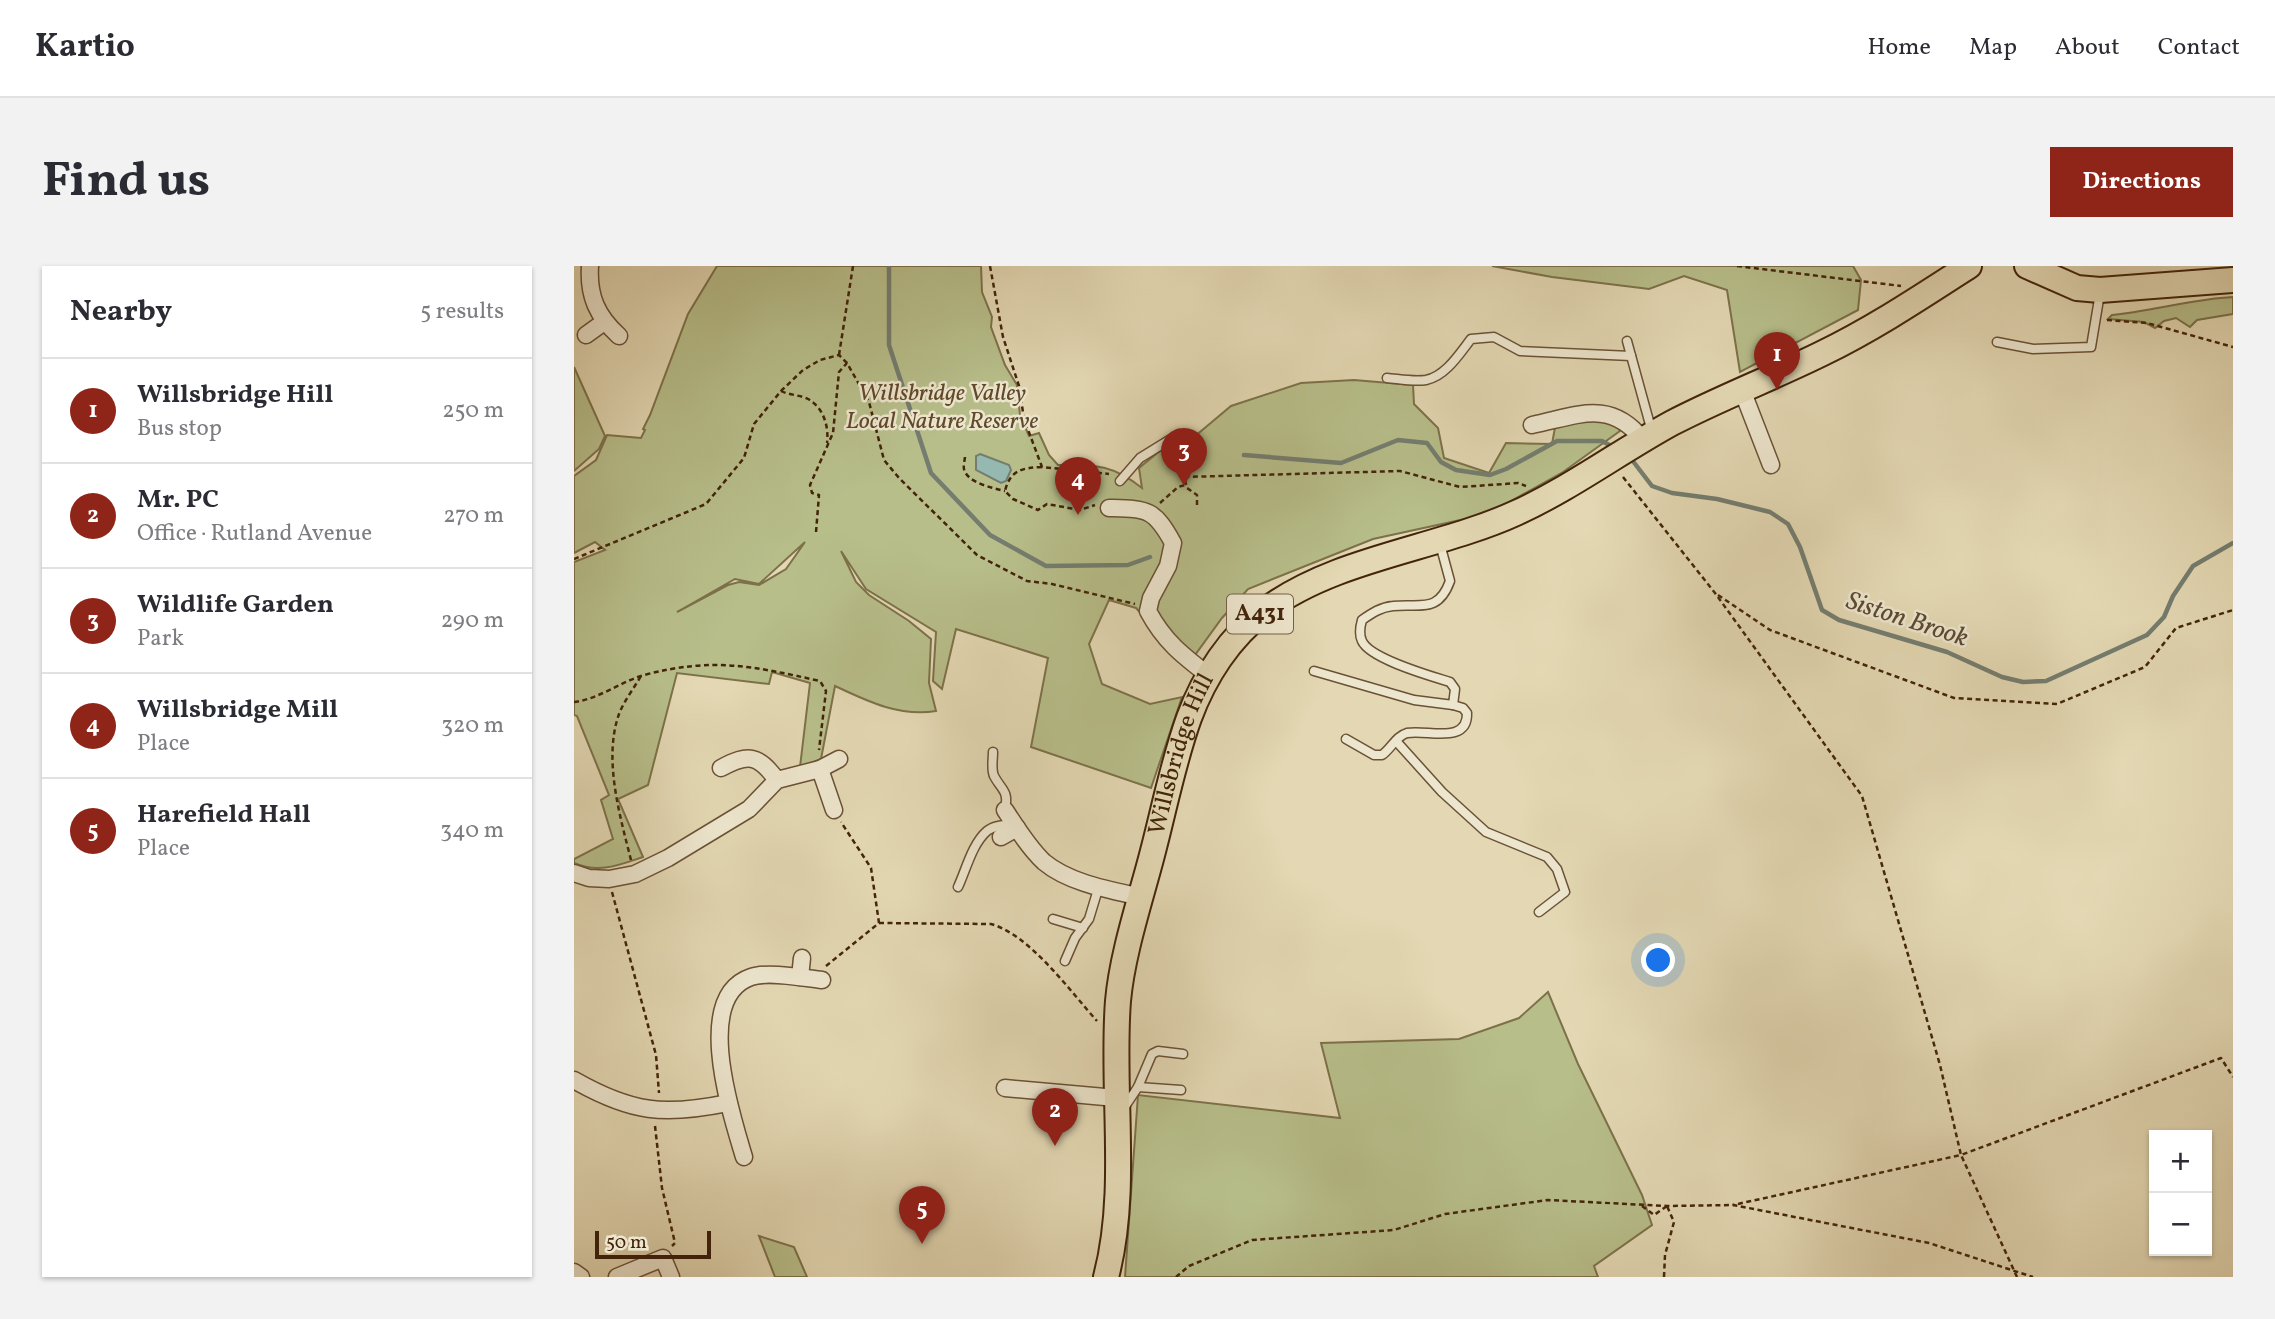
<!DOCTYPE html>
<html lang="en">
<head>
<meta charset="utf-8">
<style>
	:root { --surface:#fff; --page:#f2f2f3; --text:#2b2b33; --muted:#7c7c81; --line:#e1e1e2; --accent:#8f2418 }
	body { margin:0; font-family:Vollkorn,serif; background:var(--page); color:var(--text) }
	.controls { position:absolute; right:21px; bottom:21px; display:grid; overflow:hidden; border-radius:0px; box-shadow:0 2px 5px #0004 }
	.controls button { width:63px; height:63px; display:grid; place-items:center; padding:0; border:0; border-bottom:2px solid var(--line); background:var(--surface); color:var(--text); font:35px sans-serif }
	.scale { position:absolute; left:21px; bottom:18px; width:116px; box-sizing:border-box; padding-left:7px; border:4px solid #43240b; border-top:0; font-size:19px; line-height:24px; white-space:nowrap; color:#43240b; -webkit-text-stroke:5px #ede6ce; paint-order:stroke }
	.you { position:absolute; left:1085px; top:695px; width:24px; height:24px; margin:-18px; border:5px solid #fff; border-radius:50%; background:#1a73e8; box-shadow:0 0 0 10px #1a73e833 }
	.badge { display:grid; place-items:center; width:46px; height:46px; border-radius:50%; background:var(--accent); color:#fff; font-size:23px; font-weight:700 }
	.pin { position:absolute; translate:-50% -58px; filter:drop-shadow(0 2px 4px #0008) }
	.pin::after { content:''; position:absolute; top:37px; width:24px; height:21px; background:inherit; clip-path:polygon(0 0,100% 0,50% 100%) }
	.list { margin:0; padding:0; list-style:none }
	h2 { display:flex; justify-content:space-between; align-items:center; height:91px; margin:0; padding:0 28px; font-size:30px }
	h2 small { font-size:23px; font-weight:400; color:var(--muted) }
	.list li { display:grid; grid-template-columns:46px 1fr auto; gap:21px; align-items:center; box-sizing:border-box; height:105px; padding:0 28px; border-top:2px solid var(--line) }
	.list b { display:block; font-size:26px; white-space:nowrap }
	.list p { margin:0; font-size:23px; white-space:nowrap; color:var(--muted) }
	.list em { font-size:23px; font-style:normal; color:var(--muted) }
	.map { position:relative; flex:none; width:1659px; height:1011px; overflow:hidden; border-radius:0px }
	header { display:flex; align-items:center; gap:42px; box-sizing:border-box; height:98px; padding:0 35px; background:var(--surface); border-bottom:2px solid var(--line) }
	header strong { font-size:33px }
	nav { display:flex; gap:38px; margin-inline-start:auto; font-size:24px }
	.intro { display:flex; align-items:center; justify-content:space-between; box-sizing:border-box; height:168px; padding:0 42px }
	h1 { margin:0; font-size:49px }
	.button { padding:18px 32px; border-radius:0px; background:var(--accent); color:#fff; font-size:24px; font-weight:700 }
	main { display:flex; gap:42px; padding:0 42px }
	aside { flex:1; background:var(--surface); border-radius:0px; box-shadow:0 2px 5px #0004 }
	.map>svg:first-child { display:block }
</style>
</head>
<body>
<header>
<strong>Kartio</strong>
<nav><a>Home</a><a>Map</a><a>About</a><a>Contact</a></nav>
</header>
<div class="intro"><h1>Find us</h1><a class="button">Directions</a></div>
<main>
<aside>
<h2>Nearby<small>5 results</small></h2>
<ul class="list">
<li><span class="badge">1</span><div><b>Willsbridge Hill</b><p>Bus stop</p></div><em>250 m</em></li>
<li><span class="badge">2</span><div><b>Mr. PC</b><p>Office · Rutland Avenue</p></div><em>270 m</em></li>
<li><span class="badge">3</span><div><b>Wildlife Garden</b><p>Park</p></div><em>290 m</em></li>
<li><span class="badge">4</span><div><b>Willsbridge Mill</b><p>Place</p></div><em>320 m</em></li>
<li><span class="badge">5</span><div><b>Harefield Hall</b><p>Place</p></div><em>340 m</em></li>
</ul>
</aside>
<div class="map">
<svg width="1659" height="1011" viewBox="0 0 1659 1011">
	<rect width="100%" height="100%" fill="#e3d8b3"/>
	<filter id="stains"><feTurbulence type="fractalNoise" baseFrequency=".00286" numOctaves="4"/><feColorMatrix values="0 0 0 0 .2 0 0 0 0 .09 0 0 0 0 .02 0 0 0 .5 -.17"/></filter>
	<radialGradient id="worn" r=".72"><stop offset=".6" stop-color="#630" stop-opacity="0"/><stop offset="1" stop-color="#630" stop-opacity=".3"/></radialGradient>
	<g fill="#b7be8a" stroke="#7d714a" stroke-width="2" fill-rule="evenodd">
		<path d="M143,0H407L408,26L418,51L417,61L431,99L443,119L446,149L455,170L465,167L475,189L484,199C522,199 537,198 568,222L565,202L592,180L607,181L617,191L620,171L657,140L727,117L780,114L839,119L840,138L864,162L870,192L915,207L932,177L978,178L982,156L1040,153L1046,165L989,206L914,248L799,273L674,323L648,352L621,389L612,398L562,342L535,334L515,378L528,418L576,438L608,431L577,522L457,481L474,392L382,363L368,423L359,415L362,366L292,323L267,285L282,316L295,329L335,355L357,373L355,417L362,445C325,451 293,435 261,420L247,493L226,501L236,417L198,406L195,418L103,407L74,519L44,533L69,591C45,599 25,608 0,597V593L39,573L27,534L35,529L3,450L0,449V296L31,284L21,276L0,287V210L22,194L33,169L67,172L71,164L69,163L76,149L114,48ZM231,276L212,303L185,319L165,316L154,319L103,346L161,313L185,318Z"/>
		<path d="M918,0H1279L1287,14L1284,44L1166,106L1153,24L1110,10L1075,23L978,11Z"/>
		<path d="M1659,31V48L1623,54L1616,61L1602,52L1590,55L1581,62L1570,56L1534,53L1538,49C1579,45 1618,33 1659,31Z"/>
		<path d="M0,101L31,170L25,183L0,205Z"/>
		<path d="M974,726L1004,798L1068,929L1078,959L1020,1000L1024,1011H551L564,829L766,852L747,777L885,773L945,752Z"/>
		<path d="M185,970L220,981L233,1011H201Z"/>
	</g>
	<path fill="#95b9b1" stroke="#747d6f" stroke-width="2" d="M406,188L435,199L437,204L432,215L427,217L402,204V190Z"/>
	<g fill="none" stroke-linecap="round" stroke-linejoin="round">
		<g stroke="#747d6f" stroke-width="4.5">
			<path d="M315,0V79L357,207L416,269L472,300L554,299L576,291"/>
			<path d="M670,189L767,197L824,174L853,177L867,196L882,204L916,209L932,203L983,175H1028L1039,181"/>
			<path d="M1055,190L1078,220L1098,227L1143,233L1196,246L1214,258L1226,281L1248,344L1265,354L1373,386L1428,411L1449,416L1472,415L1573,369L1590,351L1599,330L1619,300L1659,277"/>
		</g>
		<g stroke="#6b5135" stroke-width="11">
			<g id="service">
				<path d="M1053,75L1078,166"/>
				<path d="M1423,76L1459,83L1517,81L1526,27"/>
				<path d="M813,112C825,113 840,116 852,114C872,110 886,87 897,73L920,71L946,85L1057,90"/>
				<path d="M546,215L566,192L605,168"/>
				<path d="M740,405L840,434L879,439L881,423L876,416C857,410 796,393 788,375C785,369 786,361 788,354C798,347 807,341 819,340C846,337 864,348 876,315L866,278"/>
				<path d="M772,473L800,489H808C817,483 822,470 833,467C853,463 894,479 893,447L889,442L879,439"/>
				<path d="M822,475L868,526L912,566L973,591L983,603L991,626L965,646"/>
				<path d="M419,486C419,494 417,503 420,510C428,525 435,524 431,544"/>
				<path d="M384,621C392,604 398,578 413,565C420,559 431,559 440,558"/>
				<path d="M479,653L509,662"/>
				<path d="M491,695L501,672L515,653L525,620"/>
				<path d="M564,821L578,788L584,785L609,788"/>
				<path d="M550,842L564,821L607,824"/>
			</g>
		</g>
		<g stroke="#6b5135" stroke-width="19">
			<g id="minor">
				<path d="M16,0C14,30 23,50 45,70"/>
				<path d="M12,69L30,56"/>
				<path d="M1168,124L1197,199"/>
				<path d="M958,159C1003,150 1036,132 1069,174"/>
				<path d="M535,242C573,243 580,242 599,277L594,300L577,332L574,345C590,375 608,389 634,409"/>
				<path d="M147,502C175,487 184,489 203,514"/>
				<path d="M246,503L260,544"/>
				<path d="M431,544C442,561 455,582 470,596C495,617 536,624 567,631"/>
				<path d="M427,571L443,562"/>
				<path d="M0,607L15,612L35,613L61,608L94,592L175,543L203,514L246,503L265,493"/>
				<path d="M226,711L228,692"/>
				<path d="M0,814C58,847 90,850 154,837"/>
				<path d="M431,822L542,832"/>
				<path d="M170,891C158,850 118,731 177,711C194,705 230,712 248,714"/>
				<path d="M0,1006L7,1011"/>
				<path d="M43,1011L89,992L97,1011"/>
			</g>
		</g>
		<g stroke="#43240b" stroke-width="28">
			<g id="primary">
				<path d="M1453,0L1503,22L1526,24L1659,14"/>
				<path id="s1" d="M532,1011C555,925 537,824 544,735C548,689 566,635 578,589C590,544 599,496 615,452C630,411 656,370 692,344C761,292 863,283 942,247C997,222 1045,186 1098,157C1146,132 1198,112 1247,88C1299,63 1347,31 1395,0"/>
			</g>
		</g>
		<g stroke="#43240b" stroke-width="2.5" stroke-dasharray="5 3.5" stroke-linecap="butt">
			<path d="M416,0L429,71L445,120L450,153L468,201L535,208"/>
			<path d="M1163,0L1327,20"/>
			<path d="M1533,54L1573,57L1659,81"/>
			<path d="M265,89L279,0"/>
			<path d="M207,125C215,129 226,129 234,133C250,142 255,161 253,177"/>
			<path d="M391,191C391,192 389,201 390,203C393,217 419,222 431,225"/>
			<path d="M468,201C448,202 436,204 431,225L439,233L464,244L473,238L506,244L521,239"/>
			<path d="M1049,211L1141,327L1288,530L1366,799L1387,889L1159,939"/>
			<path d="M586,237L604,221L611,219"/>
			<path d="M623,239V229L613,222L610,211L826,205L886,221L944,217L952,220"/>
			<path d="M242,266L245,229L238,227L236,219L259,167L265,106L273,97"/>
			<path d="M0,293L132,238L170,192L180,158L207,125L229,104L246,94L265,89L273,97L295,136L310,194L325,212L403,289L453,315L478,318L561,338"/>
			<path d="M1144,329L1196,364L1380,432L1483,438L1571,401L1602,362L1659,344"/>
			<path d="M0,436C25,433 46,416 70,409C139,391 178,400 246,415L252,425L245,484"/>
			<path d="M57,594C46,550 29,493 45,448C50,435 60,422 67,410"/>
			<path d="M38,626L82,789L85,827"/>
			<path d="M305,657L417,658C456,669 496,725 523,755"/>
			<path d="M252,700L305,657L297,602L267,556"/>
			<path d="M81,860L88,922L101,977L98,980"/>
			<path d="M1068,940L1080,949L1093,940"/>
			<path d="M602,1011L615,1000L678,974L820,964L871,948L974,934L1093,940L1159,939L1355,977L1459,1011"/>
			<path d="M1090,1011L1091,989L1100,956L1093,940"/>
			<path d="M1443,1011L1387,889L1647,792L1659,811"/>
		</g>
		<use href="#service" stroke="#ede6ce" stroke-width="8"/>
		<use href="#minor" stroke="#ede6ce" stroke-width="16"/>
		<use href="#primary" stroke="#e3d8b3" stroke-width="24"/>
	</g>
	<g text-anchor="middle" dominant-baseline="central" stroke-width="5" stroke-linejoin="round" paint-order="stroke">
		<rect fill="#ede6ce" stroke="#765e46" stroke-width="2" x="653" y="328.5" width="66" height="39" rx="5"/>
		<g font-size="23" font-weight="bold" fill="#43240b">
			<text x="686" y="348">A431</text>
		</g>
		<g font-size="24" font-style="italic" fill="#604a2b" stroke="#ede6ce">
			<text x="368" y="128">Willsbridge Valley<tspan x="368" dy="28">Local Nature Reserve</tspan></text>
		</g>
		<g font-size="24" fill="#43240b" stroke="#ede6ce">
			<text stroke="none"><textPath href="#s1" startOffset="532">Willsbridge Hill</textPath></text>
		</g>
		<g font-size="26" font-style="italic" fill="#584934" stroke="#ede6ce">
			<text transform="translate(1333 354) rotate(18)">Siston Brook</text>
		</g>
	</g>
	<rect width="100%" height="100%" filter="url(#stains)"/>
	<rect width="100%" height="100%" fill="url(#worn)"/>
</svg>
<div class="controls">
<button>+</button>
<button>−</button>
</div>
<div class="scale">50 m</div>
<div class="you"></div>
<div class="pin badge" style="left:1203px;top:124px">1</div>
<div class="pin badge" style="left:481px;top:880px">2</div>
<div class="pin badge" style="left:610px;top:220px">3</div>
<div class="pin badge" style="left:504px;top:249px">4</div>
<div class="pin badge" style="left:348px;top:978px">5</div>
</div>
</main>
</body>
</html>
